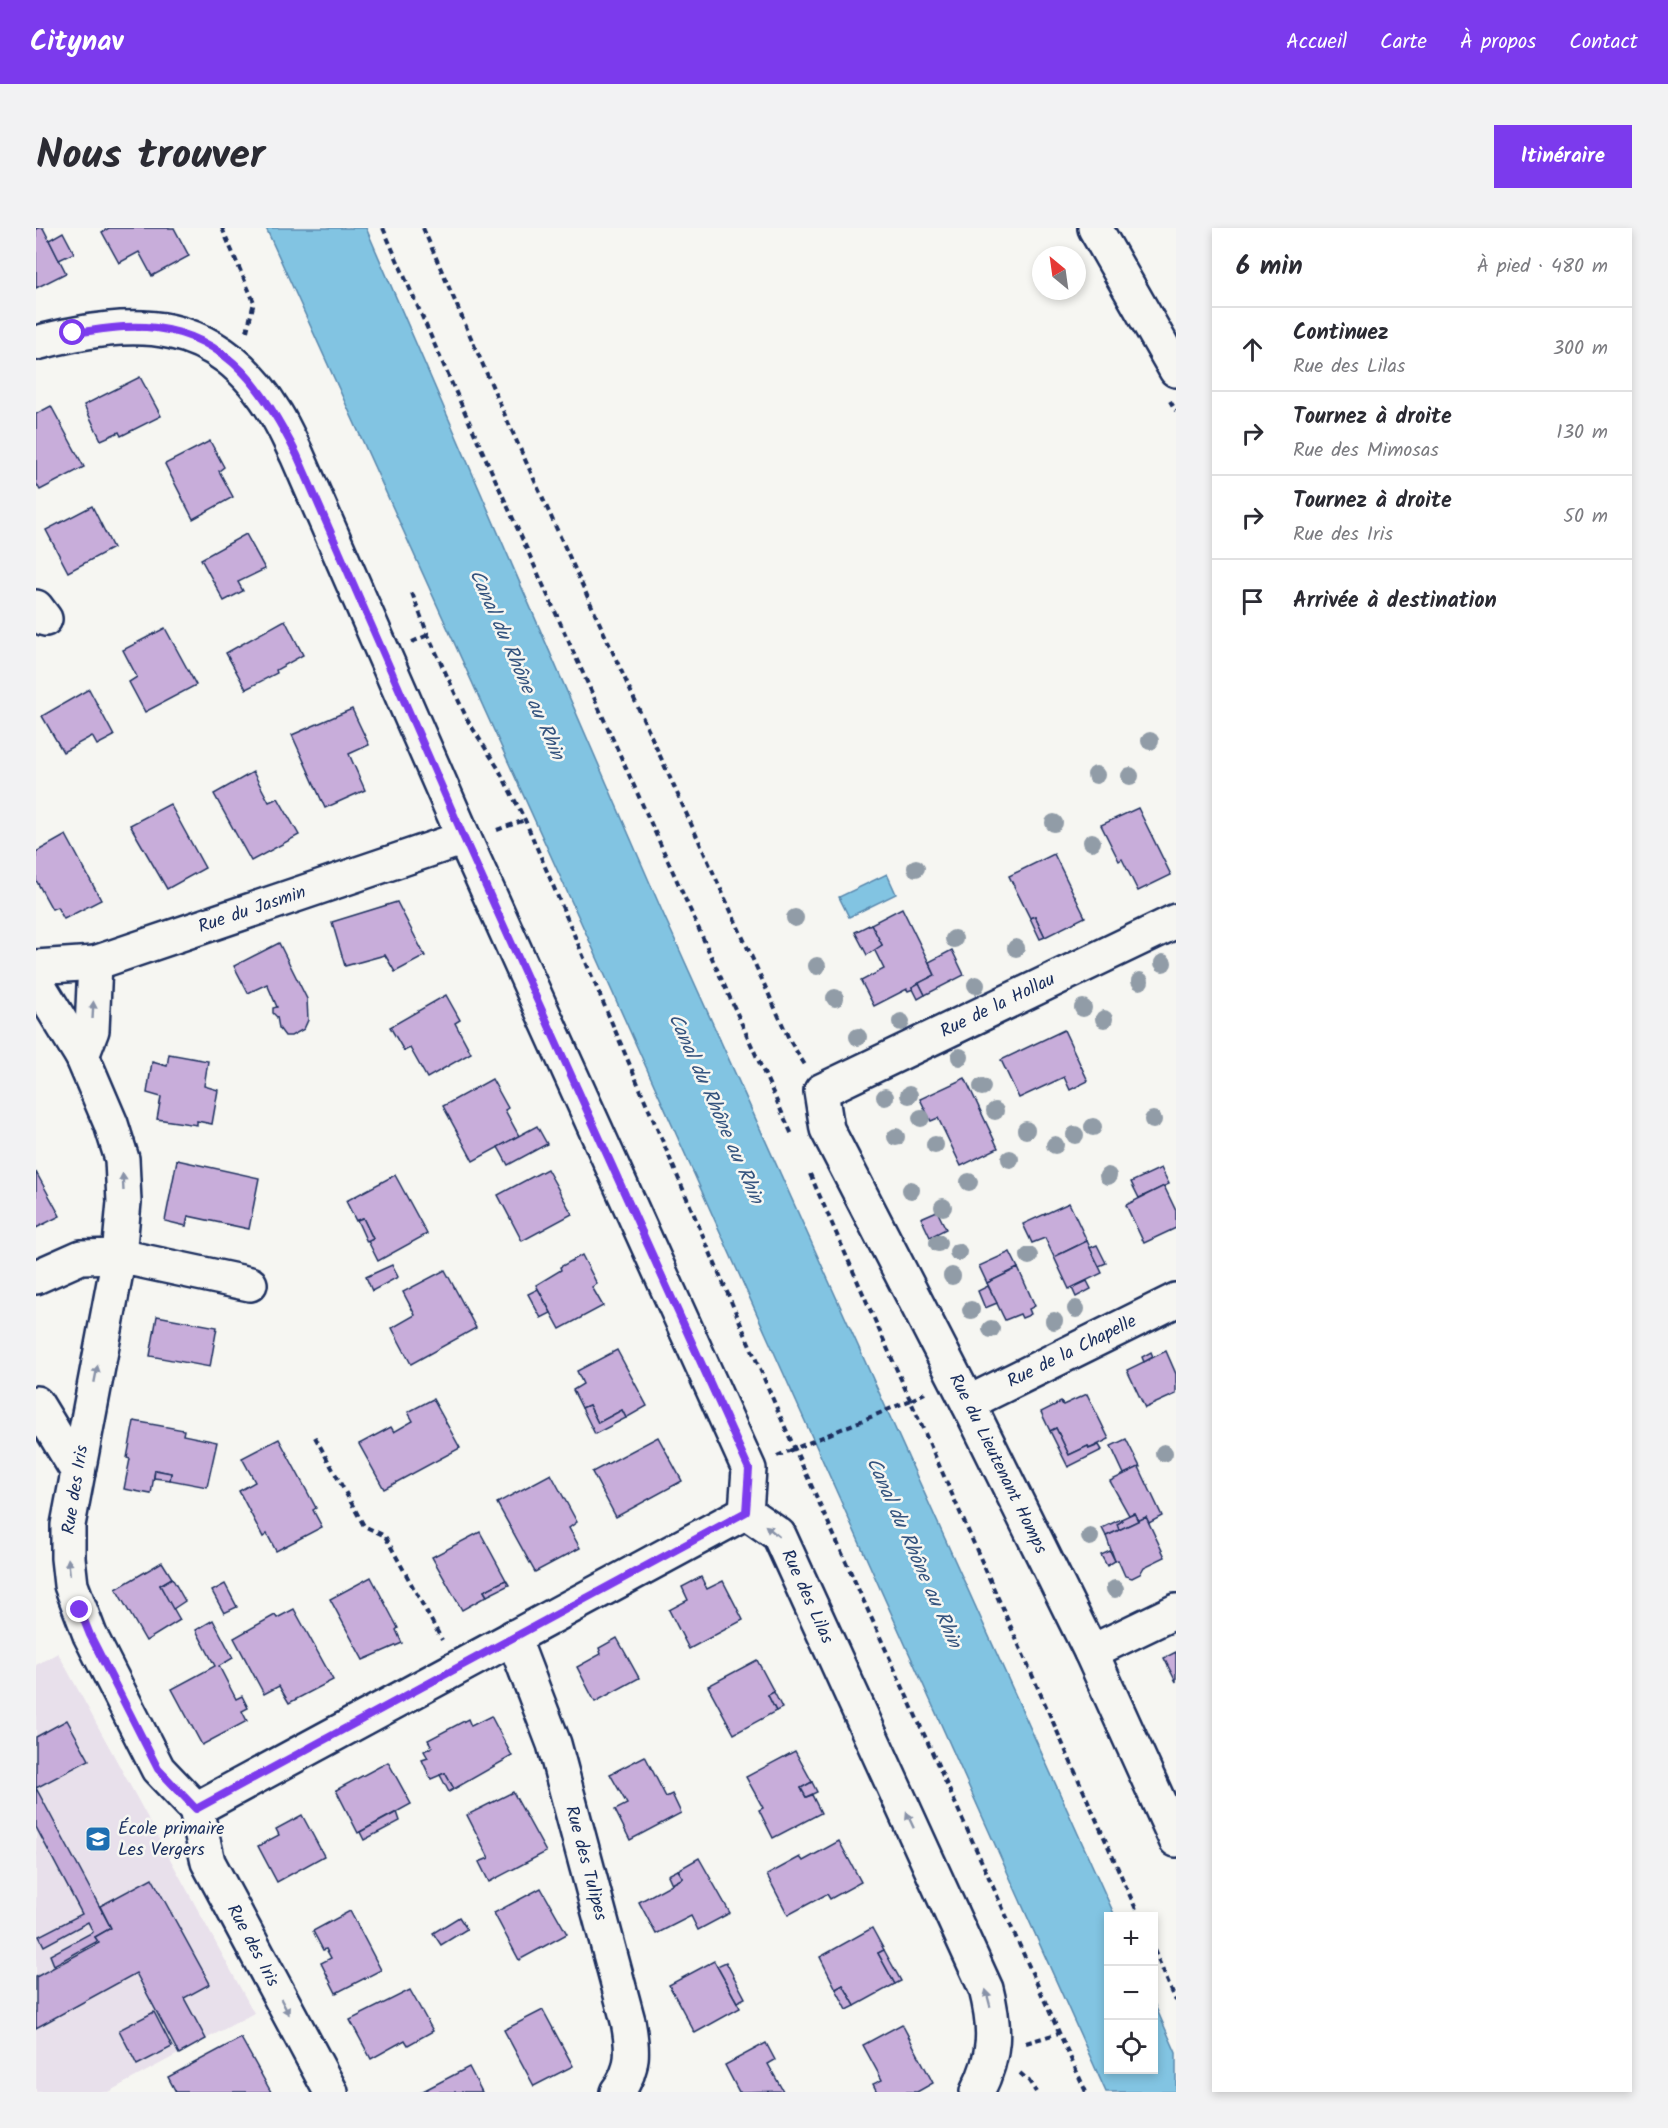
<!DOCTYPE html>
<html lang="fr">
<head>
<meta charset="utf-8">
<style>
	:root { --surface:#fff; --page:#f2f2f3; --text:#2b2b33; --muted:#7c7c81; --line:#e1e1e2; --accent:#7c3aed }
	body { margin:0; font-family:Kalam,sans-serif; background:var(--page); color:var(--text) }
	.controls { position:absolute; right:18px; bottom:18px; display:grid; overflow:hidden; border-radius:0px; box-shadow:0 3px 9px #0003 }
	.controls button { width:54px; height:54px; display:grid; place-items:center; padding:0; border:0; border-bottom:2px solid var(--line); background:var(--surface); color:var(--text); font:30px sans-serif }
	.compass { position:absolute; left:996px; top:18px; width:54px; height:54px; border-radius:50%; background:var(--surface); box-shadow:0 3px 9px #0003; rotate:331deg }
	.stop { position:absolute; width:18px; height:18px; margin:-14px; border:4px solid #7c3aed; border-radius:50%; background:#fff }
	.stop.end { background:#7c3aed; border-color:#fff; box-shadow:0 2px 6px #0008 }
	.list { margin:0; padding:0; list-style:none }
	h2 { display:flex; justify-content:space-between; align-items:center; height:78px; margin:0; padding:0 24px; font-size:26px }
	h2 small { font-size:20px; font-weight:400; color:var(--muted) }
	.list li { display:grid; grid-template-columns:39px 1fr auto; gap:18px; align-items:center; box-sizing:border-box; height:84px; padding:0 24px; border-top:2px solid var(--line) }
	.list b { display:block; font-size:22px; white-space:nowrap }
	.list p { margin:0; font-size:20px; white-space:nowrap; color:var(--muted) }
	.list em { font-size:20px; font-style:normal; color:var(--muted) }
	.icon { flex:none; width:33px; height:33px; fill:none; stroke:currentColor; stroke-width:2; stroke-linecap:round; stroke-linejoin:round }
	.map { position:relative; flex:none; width:1140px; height:1864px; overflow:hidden; border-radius:0px }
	header { display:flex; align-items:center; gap:36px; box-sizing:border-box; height:84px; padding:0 30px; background:var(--accent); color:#fff }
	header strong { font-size:28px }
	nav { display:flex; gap:33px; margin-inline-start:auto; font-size:21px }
	.intro { display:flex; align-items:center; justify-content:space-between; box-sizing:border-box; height:144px; padding:0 36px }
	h1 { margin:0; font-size:42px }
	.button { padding:15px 27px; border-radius:0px; background:var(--accent); color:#fff; font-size:21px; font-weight:700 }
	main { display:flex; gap:36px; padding:0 36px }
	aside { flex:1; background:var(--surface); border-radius:0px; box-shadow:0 3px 9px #0003 }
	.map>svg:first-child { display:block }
</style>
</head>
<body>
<header>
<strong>Citynav</strong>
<nav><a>Accueil</a><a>Carte</a><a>À propos</a><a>Contact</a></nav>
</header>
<div class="intro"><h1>Nous trouver</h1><a class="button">Itinéraire</a></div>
<main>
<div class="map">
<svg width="1140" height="1864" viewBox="0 0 1140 1864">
	<rect width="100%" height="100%" fill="#f6f6f2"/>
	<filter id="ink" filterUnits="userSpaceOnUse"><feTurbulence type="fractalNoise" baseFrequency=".0167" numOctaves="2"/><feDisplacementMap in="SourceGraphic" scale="12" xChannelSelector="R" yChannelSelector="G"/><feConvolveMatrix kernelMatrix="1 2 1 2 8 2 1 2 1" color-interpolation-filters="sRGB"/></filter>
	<g filter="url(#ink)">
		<path fill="#e8e0eb" d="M22,1425L218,1785L72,1864H0V1437Z"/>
		<g fill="#82c4e2" stroke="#5988ad" stroke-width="1.5">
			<path d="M230,0H330L626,683L1079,1688H1072V1842H1118V1775L1140,1825V1864H1070L558,723Z"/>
			<path d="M851,646L860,666L813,689L803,669Z"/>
		</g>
		<g fill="#c8adda" stroke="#1b2f5e" stroke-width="1.5">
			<path d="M0,0H7L30,45L0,60Z"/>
			<path d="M73,0H138L153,28L116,48L103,24L83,35L66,4Z"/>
			<path d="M27,4L38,25L23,32L13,12Z"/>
			<path d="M104,149L125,188L85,208L83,204L65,212L48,177Z"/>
			<path d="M15,178L48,239L4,262L0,255V186Z"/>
			<path d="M174,213L188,239L183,243L197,269L157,291L129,236Z"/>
			<path d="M56,278L77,320L32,344L10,302Z"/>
			<path d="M210,306L229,341L202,354L207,363L188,373L165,331Z"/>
			<path d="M249,392L267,427L240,442L241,445L210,461L190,425Z"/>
			<path d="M129,400L160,457L109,484L93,454L101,449L87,422Z"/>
			<path d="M53,461L78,508L61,517L56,508L27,524L6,488Z"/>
			<path d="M316,481L333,517L313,526L329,562L289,580L256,507Z"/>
			<path d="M217,544L233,574L242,570L263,607L215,633L178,566Z"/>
			<path d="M134,576L169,640L131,661L94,597Z"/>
			<path d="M1102,580L1135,647L1102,663L1086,631L1083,633L1065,597Z"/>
			<path d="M30,607L65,672L28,691L21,679L16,681L0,652V624Z"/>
			<path d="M1018,626L1049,689L1009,709L999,688L994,690L973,648Z"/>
			<path d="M361,674L389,728L359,744L349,727L309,738L296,694Z"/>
			<path d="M866,680L899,747L876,759L877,761L872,763L871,761L838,778L825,753L848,741L838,721L846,717L835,696Z"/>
			<path d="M999,688L1009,709L1004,711L994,690Z"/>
			<path d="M835,696L846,717L831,727L819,704Z"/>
			<path d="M243,715L271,771L272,792L268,801L255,808H249L243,800L241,789L237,785V780L241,779L231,756L212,765L198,738Z"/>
			<path d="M916,722L928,747L889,767L883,755L899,747L893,734Z"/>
			<path d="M883,755L889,767L882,771L876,759Z"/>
			<path d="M410,767L424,792L419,795L435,825L391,850L374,820L368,823L354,799Z"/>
			<path d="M1028,802L1052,853L1034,862L1028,849L983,870L965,832Z"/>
			<path d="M133,826L172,833L168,858L182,862L176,896L161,893V897L121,891L125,869L111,865L116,834L131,838Z"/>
			<path d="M929,850L962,920L925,938L902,890L895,893L884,871Z"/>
			<path d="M456,851L472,880L469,882L483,908L437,933L407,878Z"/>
			<path d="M501,898L511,916L472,937L462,919Z"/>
			<path d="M141,932L223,950L213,1001L152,988L150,998L129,993Z"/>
			<path d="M1125,940L1133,956L1103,970L1095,954Z"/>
			<path d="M511,941L536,986L486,1013L462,967Z"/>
			<path d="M0,944L24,988L0,1000Z"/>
			<path d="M359,947L391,1006L342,1033L332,1013L337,1011L327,990L320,993L310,973Z"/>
			<path d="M1128,958L1140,983V1000L1108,1015L1090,977Z"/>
			<path d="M1033,975L1051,1013L1018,1029L1009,1010L996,1015L987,996Z"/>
			<path d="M901,983L910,1001L894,1009L885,990Z"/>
			<path d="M327,990L337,1011L331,1014L321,992Z"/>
			<path d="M1051,1013L1066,1045L1033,1061L1018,1029Z"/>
			<path d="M1061,1017L1070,1035L1063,1038L1054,1020Z"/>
			<path d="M974,1024L982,1040L951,1055L943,1038Z"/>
			<path d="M546,1027L561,1056L556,1059L567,1078L524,1101L500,1057L525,1042L524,1039Z"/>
			<path d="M356,1037L362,1049L336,1063L330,1049Z"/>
			<path d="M982,1040L999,1078L993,1081L995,1086L991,1088L986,1090L984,1086L969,1092L951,1055Z"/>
			<path d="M409,1042L440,1100L375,1136L356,1100L379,1087L367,1064Z"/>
			<path d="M1051,1053L1055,1061L1040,1069L1036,1060Z"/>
			<path d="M952,1058L961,1075L949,1080L942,1063Z"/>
			<path d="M502,1061L515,1085L505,1090L492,1066Z"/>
			<path d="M121,1088L181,1099L174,1139L114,1128Z"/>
			<path d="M581,1122L611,1178L590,1190L586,1182L562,1195L553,1177L546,1180L537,1162L547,1156L541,1143Z"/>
			<path d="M1130,1123L1140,1146V1166L1109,1180L1091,1142Z"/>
			<path d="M1115,1124L1117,1129L1108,1134L1106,1129Z"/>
			<path d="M1051,1166L1073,1211L1053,1221L1052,1218L1033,1227L1020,1200L1014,1203L1005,1184L1025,1174L1027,1177Z"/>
			<path d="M397,1171L424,1220L348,1261L323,1216L355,1199L358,1204L377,1193L372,1184Z"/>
			<path d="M553,1177L562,1195L586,1182L590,1190L559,1206L546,1180Z"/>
			<path d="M98,1193L148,1202L147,1207L181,1214L171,1259L134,1252L135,1245L119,1242L115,1266L88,1261L94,1231L91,1230Z"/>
			<path d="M1020,1200L1033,1227L1052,1218L1053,1221L1063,1217L1066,1222L1032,1239L1014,1203Z"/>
			<path d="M622,1209L646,1253L580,1289L556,1244Z"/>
			<path d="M243,1211L280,1280L277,1282L286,1299L240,1323L231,1306L227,1309L203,1263L219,1254L206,1230Z"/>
			<path d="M1090,1211L1104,1239L1088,1246L1075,1218Z"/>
			<path d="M1103,1239L1126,1288L1113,1295L1110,1289L1102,1293L1098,1285L1093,1287L1074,1253Z"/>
			<path d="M119,1242L135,1245L134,1252L118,1250Z"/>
			<path d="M515,1246L541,1294L533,1300L544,1320L499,1344L461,1275Z"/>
			<path d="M1098,1285L1102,1293L1083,1302L1081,1296L1086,1293L1085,1291Z"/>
			<path d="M1110,1289L1129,1329L1108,1339L1104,1346L1096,1350L1089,1348L1082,1332L1079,1333L1070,1308Z"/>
			<path d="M1085,1291L1086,1293L1081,1296L1083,1302L1070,1308L1066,1300Z"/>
			<path d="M444,1304L470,1352L448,1363L451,1368L426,1382L396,1329Z"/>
			<path d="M1074,1323L1079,1333L1071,1338L1065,1327Z"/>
			<path d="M126,1334L136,1350L124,1357L144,1392L110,1413L80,1361Z"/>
			<path d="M335,1349L362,1400L360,1402L366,1415L327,1432L294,1371Z"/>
			<path d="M665,1349L671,1361L687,1353L707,1392L653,1421L633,1382L652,1372L646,1359Z"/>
			<path d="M136,1350L149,1373L137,1381L124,1357Z"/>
			<path d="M470,1352L473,1357L451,1368L448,1363Z"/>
			<path d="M189,1356L201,1379L188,1385L176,1363Z"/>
			<path d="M258,1381L297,1452L253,1475L243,1458L228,1466L198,1410L239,1387L241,1390Z"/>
			<path d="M177,1392L197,1430L183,1438L200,1471L206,1468L212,1480L206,1483L211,1493L166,1517L136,1461L179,1438L160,1402Z"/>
			<path d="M581,1410L603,1450L559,1474L541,1439L565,1426L563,1420Z"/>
			<path d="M1140,1424V1454L1128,1430Z"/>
			<path d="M721,1432L738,1464L732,1467L740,1483L698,1506L672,1458Z"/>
			<path d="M738,1464L746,1480L740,1483L732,1467Z"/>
			<path d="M455,1488L476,1528L418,1561L409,1545L395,1551L386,1532L392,1530L388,1523L396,1519L392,1512L432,1491L435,1498Z"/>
			<path d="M31,1492L53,1532L0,1560V1509Z"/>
			<path d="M759,1523L776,1554L765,1560L770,1569L776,1567L785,1585L737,1610L723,1582L727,1580L710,1549Z"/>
			<path d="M609,1528L630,1569L636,1566L645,1585L594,1612L579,1582L591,1576L574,1546Z"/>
			<path d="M352,1534L375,1576L322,1605L300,1562Z"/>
			<path d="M409,1545L418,1561L413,1564L404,1547Z"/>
			<path d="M776,1554L781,1564L770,1569L765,1560Z"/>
			<path d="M0,1560L75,1700L59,1709L62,1713L18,1737L14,1727L57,1704L52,1694L8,1718L3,1708L46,1686L0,1599Z"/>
			<path d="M477,1564L510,1624L453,1654L443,1634L453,1630L431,1587Z"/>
			<path d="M361,1584L364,1593L328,1612L324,1604Z"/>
			<path d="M266,1587L288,1628L241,1654L222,1618L243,1607L240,1601Z"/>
			<path d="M803,1613L825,1654L794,1671L791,1666L752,1687L731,1647L764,1629L767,1633Z"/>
			<path d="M663,1630L694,1685L662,1702L655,1688L620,1706L603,1674L647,1650L642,1642Z"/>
			<path d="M642,1642L647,1650L636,1656L632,1647Z"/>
			<path d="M116,1650L174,1756L148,1770L170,1811L143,1826L100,1745L0,1800V1749L63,1715L59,1709L75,1700L64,1678Z"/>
			<path d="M505,1660L531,1706L483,1732L458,1685Z"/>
			<path d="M314,1683L345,1742L300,1765L285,1735L295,1730L290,1721L287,1722L277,1703Z"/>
			<path d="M423,1689L431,1701L405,1717L397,1705Z"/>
			<path d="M836,1700L848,1722L842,1725L859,1756L819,1778L807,1757L800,1761L784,1729Z"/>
			<path d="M848,1722L865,1753L859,1756L842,1725Z"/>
			<path d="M678,1733L704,1780L659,1805L633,1757Z"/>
			<path d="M690,1734L709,1770L701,1774L681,1738Z"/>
			<path d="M807,1757L819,1778L811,1782L800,1761Z"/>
			<path d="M374,1762L397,1803L372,1817L369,1812L335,1831L314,1792Z"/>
			<path d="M507,1782L537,1838L498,1858L468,1802Z"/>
			<path d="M118,1784L136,1819L101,1837L83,1802Z"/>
			<path d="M866,1796L897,1855L881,1864H841L837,1856L846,1852L827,1817Z"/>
			<path d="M205,1810L235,1864H140L132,1849Z"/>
			<path d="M730,1815L739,1832L732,1836L747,1863L703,1864L689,1837Z"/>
			<path d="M433,1839L446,1864H385Z"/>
		</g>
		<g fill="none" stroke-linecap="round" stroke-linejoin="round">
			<g stroke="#1b2f5e" stroke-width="38">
				<g id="minor">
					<path d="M1059,0L1140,142"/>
					<path d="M0,115C101,89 180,87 240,186C248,199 254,213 261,227L428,610L713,1241L710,1284"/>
					<path d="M0,379L9,391"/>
					<path id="s1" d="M1140,693L785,863L791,901L932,1175L1055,1424L1140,1612"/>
					<path id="s2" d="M0,739L59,735L428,610"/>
					<path id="s3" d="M0,753L46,828L75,896L86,931L88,974L83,1028L32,1297V1330L35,1357L54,1407L122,1541L160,1581L172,1634L295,1864"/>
					<path d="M46,828L56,802L59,735"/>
					<path d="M0,1049L45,1029L83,1028L214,1056"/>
					<path d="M0,1175L42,1244"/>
					<path id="s4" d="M932,1175L1140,1072"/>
					<path id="s5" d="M710,1284L743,1307L950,1761C960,1800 960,1827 941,1864"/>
					<path id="s6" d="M477,1409L518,1516L592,1793C597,1820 599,1841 581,1864"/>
					<path d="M1055,1424L1140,1383"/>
					<path d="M160,1581L710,1284"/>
				</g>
			</g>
			<g stroke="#1b2f5e" stroke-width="4" stroke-dasharray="6 4.5" stroke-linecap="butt">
				<path d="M186,0L218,74L211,103"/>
				<path d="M347,0L412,147L757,909"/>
				<path d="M387,0L471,192L754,813L769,837"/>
				<path d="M1134,173L1140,183"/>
				<path d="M376,365L392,407L432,493L462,540L489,592L748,1197L1050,1864"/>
				<path d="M376,414L392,407"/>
				<path d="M461,602L489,592"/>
				<path d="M774,946L1103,1688"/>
				<path d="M875,1172L889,1165"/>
				<path d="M279,1209L328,1298L349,1308L406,1412"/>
				<path d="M741,1228L753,1223"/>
				<path d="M1118,1722L1140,1773"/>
				<path d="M990,1815L1023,1805"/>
				<path d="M984,1845L993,1853L1000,1864"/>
			</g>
			<use href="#minor" stroke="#f6f6f2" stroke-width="33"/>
			<path stroke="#1b2f5e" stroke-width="4" stroke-dasharray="6 4.5" stroke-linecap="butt" d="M753,1223L875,1172"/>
		</g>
		<g fill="#919ca7">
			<circle cx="1114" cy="513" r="9"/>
			<circle cx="1060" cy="547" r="9"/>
			<circle cx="1094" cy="548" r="9"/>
			<circle cx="1018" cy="595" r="9"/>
			<circle cx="1056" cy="614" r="9"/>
			<circle cx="880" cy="640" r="9"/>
			<circle cx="759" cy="690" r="9"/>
			<circle cx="918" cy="711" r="9"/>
			<circle cx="980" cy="720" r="9"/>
			<circle cx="1127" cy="735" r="9"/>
			<circle cx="781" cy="738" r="9"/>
			<circle cx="1104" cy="753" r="9"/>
			<circle cx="940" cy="757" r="9"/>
			<circle cx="799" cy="770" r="9"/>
			<circle cx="1047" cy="780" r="9"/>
			<circle cx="1068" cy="791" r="9"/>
			<circle cx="865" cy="794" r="9"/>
			<circle cx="822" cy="809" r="9"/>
			<circle cx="924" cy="829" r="9"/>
			<circle cx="946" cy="859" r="9"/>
			<circle cx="873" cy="867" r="9"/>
			<circle cx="849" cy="869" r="9"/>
			<circle cx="959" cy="883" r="9"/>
			<circle cx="885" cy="890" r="9"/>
			<circle cx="1117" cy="892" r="9"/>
			<circle cx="1057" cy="899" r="9"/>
			<circle cx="990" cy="902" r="9"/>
			<circle cx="1039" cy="907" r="9"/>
			<circle cx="860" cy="909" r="9"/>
			<circle cx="899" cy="917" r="9"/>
			<circle cx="1019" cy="917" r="9"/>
			<circle cx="974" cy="931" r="9"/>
			<circle cx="1072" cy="948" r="9"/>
			<circle cx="933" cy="954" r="9"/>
			<circle cx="875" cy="962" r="9"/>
			<circle cx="907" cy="979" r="9"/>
			<circle cx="902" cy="1015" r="9"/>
			<circle cx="922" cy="1024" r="9"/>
			<circle cx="993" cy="1028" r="9"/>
			<circle cx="916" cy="1048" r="9"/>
			<circle cx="1040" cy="1081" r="9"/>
			<circle cx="935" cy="1082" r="9"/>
			<circle cx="1018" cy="1093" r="9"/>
			<circle cx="955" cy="1101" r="9"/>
			<circle cx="1128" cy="1225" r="9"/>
			<circle cx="1054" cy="1309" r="9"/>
			<circle cx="1079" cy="1361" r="9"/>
		</g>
		<defs><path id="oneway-solid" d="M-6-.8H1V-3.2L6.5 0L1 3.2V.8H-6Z" transform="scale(1.5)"/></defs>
		<g fill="#8892a8">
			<use href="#oneway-solid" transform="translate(57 782) rotate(-87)"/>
			<use href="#oneway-solid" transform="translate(87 954) rotate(-93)"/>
			<use href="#oneway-solid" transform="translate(60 1146) rotate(-79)"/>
			<use href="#oneway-solid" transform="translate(736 1303) rotate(-141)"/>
			<use href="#oneway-solid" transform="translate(33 1339) rotate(-96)"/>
			<use href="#oneway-solid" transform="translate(874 1592) rotate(-115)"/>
			<use href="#oneway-solid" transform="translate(952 1770) rotate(-105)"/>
			<use href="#oneway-solid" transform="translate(249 1779) rotate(62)"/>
		</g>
	</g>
	<g fill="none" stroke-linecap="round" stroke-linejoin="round" filter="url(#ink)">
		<path stroke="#7c3aed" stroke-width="8" d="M37,105C64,102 92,96 120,100C194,109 230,165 261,227L428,610L713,1241L710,1284L160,1581L122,1541L54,1407L44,1382"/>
	</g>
	<defs>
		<g id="school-square" transform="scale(1.35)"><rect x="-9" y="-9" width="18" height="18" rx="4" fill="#1f6fb2" stroke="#f6f6f2"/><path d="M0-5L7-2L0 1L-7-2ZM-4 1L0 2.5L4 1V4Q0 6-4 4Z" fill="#fff"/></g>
	</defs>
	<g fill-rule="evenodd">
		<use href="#school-square" x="62" y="1611"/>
	</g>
	<g text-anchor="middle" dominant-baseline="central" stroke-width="5" stroke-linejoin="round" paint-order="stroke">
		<g font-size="18" fill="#1b2f5e" stroke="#f6f6f2">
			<text stroke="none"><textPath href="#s2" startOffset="225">Rue du Jasmin</textPath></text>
			<text transform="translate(962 778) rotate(-26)">Rue de la Hollau</text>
			<text stroke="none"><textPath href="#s4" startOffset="116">Rue de la Chapelle</textPath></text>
			<text stroke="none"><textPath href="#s1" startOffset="808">Rue du Lieutenant Homps</textPath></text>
			<text transform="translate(40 1262) rotate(-81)">Rue des Iris</text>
			<text stroke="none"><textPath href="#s5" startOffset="108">Rue des Lilas</textPath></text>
			<text stroke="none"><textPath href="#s6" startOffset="238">Rue des Tulipes</textPath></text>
			<text stroke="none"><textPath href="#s3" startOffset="1038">Rue des Iris</textPath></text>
		</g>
		<g font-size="18" fill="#1b2f5e" stroke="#f6f6f2" text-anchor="start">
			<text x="82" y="1601">École primaire<tspan x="82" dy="21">Les Vergers</tspan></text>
		</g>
		<g font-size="20" font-style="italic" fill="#35547f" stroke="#f6f6f2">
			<text transform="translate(480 437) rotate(66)">Canal du Rhône au Rhin</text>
			<text transform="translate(679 881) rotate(66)">Canal du Rhône au Rhin</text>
			<text transform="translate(877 1325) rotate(66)">Canal du Rhône au Rhin</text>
		</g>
	</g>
</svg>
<div class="controls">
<button>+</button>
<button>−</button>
<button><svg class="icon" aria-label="locate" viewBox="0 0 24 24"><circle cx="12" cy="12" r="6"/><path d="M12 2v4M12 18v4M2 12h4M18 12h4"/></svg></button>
</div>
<svg class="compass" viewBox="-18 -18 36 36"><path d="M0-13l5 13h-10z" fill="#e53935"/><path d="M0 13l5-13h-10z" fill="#7c7c81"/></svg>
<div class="stop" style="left:37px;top:105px"></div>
<div class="stop end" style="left:44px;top:1382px"></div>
</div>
<aside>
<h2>6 min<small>À pied · 480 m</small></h2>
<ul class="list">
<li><svg class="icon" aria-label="ahead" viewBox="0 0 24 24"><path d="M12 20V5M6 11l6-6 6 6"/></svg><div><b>Continuez</b><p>Rue des Lilas</p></div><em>300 m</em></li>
<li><svg class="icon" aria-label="right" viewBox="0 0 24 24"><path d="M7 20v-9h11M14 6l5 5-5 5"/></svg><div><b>Tournez à droite</b><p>Rue des Mimosas</p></div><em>130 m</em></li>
<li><svg class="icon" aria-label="right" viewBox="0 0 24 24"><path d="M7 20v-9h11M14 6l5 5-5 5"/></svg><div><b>Tournez à droite</b><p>Rue des Iris</p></div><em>50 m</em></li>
<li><svg class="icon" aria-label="arrive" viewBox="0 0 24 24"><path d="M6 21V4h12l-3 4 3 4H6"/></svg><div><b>Arrivée à destination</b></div></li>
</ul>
</aside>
</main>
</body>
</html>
